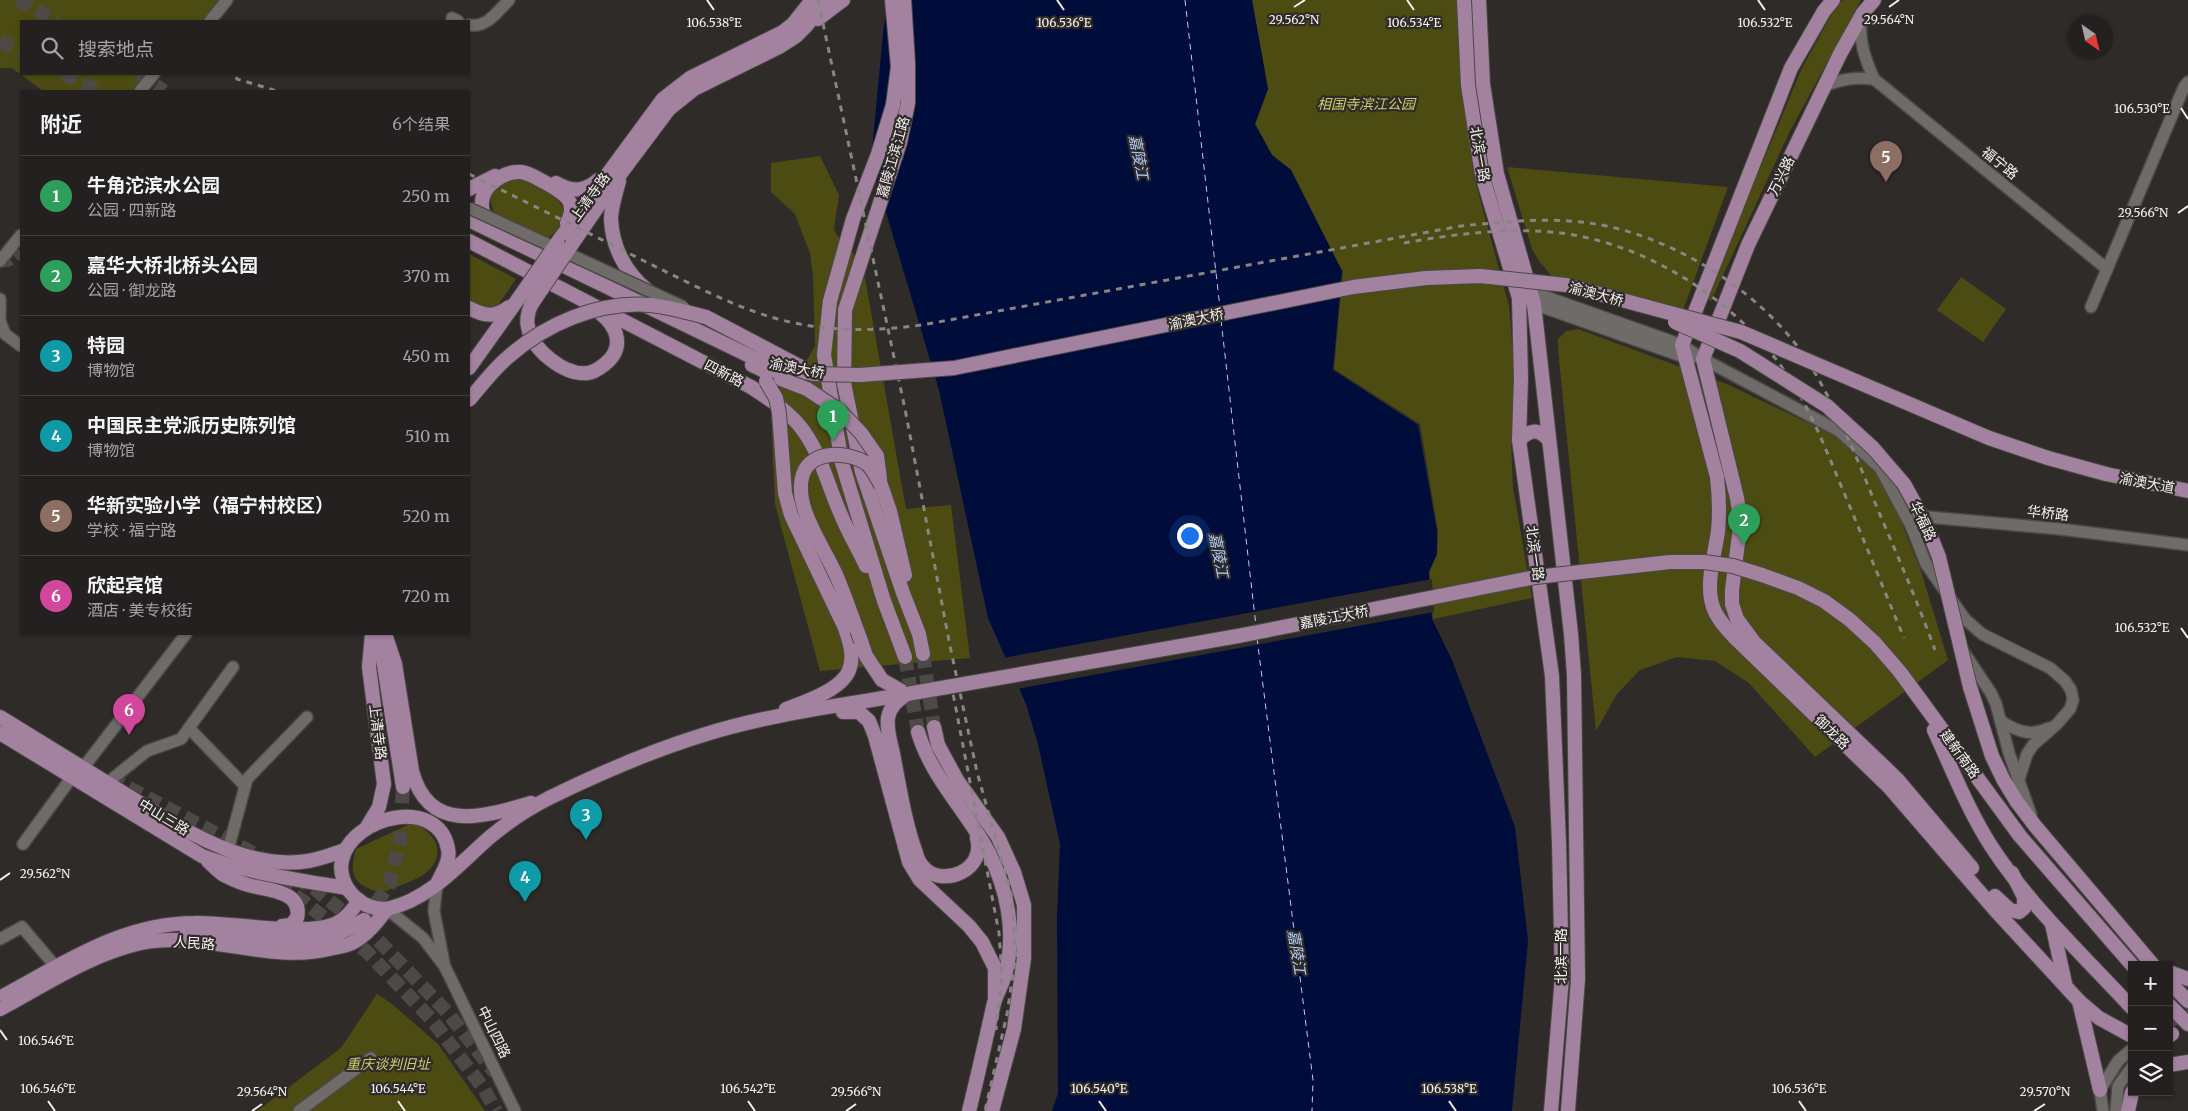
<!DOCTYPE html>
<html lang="zh">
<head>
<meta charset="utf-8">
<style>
	:root { --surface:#23201f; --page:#2f2d2c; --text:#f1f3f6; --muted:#a3a3a4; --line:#403e3d; --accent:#8c9099 }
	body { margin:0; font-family:Merriweather,"Noto Sans SC",serif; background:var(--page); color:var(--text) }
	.controls { position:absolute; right:15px; bottom:15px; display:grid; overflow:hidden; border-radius:0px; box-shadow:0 1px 4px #0004 }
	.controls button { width:45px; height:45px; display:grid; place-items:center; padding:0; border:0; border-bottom:1px solid var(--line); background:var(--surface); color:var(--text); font:25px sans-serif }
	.compass { position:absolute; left:2068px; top:15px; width:45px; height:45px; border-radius:50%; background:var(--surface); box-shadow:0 1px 4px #0004; rotate:146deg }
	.you { position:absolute; left:1189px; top:535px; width:18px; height:18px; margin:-12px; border:4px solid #fff; border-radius:50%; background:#1a73e8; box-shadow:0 0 0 8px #1a73e833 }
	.badge { display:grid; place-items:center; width:32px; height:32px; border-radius:50%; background:var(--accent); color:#fff; font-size:16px; font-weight:700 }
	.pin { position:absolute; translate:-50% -41px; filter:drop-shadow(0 1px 2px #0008) }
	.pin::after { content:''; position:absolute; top:26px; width:18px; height:15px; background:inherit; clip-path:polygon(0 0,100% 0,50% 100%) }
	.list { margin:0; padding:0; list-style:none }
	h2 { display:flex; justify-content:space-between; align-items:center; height:65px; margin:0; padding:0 20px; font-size:21px }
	h2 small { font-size:16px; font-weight:400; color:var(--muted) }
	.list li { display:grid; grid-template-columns:32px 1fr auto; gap:15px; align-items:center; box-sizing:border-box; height:80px; padding:0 20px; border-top:1px solid var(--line) }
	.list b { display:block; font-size:19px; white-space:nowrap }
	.list p { margin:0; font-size:16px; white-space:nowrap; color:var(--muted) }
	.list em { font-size:16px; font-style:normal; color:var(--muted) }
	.icon { flex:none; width:28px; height:28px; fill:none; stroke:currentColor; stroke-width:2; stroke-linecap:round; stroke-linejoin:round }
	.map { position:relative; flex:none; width:2188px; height:1111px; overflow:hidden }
	.search { position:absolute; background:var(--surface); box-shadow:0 1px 4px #0004; left:20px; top:20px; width:450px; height:55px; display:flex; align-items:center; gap:12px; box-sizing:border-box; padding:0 18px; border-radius:0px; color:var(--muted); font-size:19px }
	.panel { position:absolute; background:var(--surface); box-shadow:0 1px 4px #0004; left:20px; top:90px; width:450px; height:545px; border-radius:0px }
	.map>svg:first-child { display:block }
</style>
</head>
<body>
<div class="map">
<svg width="2188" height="1111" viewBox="0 0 2188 1111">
	<rect width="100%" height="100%" fill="#2f2b29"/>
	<g fill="#4c4c12">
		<path d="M0,0H221L204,21H21V74H148L134,91H43L12,68H0Z"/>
		<path d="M1252,0H1458L1462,84L1474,177L1509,306L1515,376L1511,443L1513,487L1532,598L1433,619L1429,572L1437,554L1438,531L1420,424L1334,369L1343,270L1342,269V271L1291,170L1272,155L1255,124L1268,89Z"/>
		<path d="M1843,0H1861L1790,131L1711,301L1706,298L1802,68L1833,12Z"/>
		<path d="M820,156L839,195L834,228L836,234L854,254L865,278L906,509L951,505L970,658L820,671L775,504L771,410L781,386L807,360L815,346L813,276L810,253L795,214L771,192V163Z"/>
		<path d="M1507,167L1728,187L1682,313L1561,287L1539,261L1532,249Z"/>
		<path d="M521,178C547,188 589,214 547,238L495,214C488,202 490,186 505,180C509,178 516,179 521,178Z"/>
		<path d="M469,254L516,279L496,308L484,311L469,303Z"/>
		<path d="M1961,277L2006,309L1983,342L1937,310Z"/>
		<path d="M1578,329L1729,385L1833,435L1874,470L1900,519L1921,571L1948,660L1815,757L1749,683L1715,661L1677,657L1640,670L1617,694L1596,731L1558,349V339L1566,331Z"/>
		<path d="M412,823C434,831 448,852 428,871C419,880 393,888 381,893C354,884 348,877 356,849Z"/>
		<path d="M377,994L391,1003L438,1044L485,1111H257L341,1048Z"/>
	</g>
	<path fill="#000c39" d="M888,0H1252L1268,89L1255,124L1272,155L1291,170L1342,271L1333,370L1418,425L1437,531V554L1429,572L1432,619L1452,660L1515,827L1528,941L1512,1111H1052L1058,1093L1057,918L1060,844L1038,744L1026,704L988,618L939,390L871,162L883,33Z"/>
	<path fill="#2f2b29" d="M1432,579L1434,612L1017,689L1003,658Z"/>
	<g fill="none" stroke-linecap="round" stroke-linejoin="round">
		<g stroke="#b3cefd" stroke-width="1" stroke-dasharray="6 5" stroke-linecap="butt">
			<path d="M1185,0L1220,308"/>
			<path d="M1221,320L1256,626"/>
			<path d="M1257,638L1313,1080L1312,1111"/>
		</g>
		<path stroke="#4d4947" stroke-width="11" stroke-dasharray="11 5.5" stroke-linecap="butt" d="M0,263L9,261L21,252"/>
		<g stroke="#4d4947" stroke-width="14" stroke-dasharray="14 7" stroke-linecap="butt">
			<path d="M18,0L57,21"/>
			<path d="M0,41L21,52"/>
			<path d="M64,74L98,91"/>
			<path d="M138,74L164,91"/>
			<path d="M923,654L934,727"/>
			<path d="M905,657L918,732"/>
			<path d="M110,778L251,852L315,889L378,940L447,1012L495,1073"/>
			<path d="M260,873L303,901L366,951L432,1020L484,1089L496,1111"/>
			<path d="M364,920L389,885L400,842L403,787"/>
			<path d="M2169,1022L2188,1009"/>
		</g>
		<g stroke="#4c4847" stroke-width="14">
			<g id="minor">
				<path d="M1862,17C1857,38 1866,61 1874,79L2107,269"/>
				<path d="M452,18L458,21"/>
				<path d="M210,21L227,0"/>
				<path d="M469,25C487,28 497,12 509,0"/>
				<path d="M1824,86C1842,79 1855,77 1874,79"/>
				<path d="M140,91L154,74"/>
				<path d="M0,261L21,235"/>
				<path d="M1524,289L1682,345L1703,359L1839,431L1880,468L1911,526L1926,564L1965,619L1982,634L2050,668L2065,681L2071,690L2073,700L2070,709L2057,724L2033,745L2027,754L2018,782"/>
				<path d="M0,299V318"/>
				<path d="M1528,302L1684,357L1692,358"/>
				<path d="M2091,307L2184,87L2188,82"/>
				<path d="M0,321L5,334L21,346"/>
				<path d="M1917,516L2060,529L2188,545"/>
				<path d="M1963,651L1991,693L1996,704L2009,753L2031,815"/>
				<path d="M2001,721C2016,731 2031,737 2049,728"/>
				<path d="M189,728L244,785"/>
				<path d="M107,783L147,751L181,739L233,667"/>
				<path d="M23,844L72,777L83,768L186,634"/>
				<path d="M228,850L247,779L307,717"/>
				<path d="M437,884L434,911L444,963"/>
				<path d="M387,909L423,938L445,967L515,1111"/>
				<path d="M0,939L22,927L56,967"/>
				<path d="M299,1111L371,1058"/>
				<path d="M2103,1111L2100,1090L2118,1061L2132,1049"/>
				<path d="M2116,1111L2118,1086L2132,1067"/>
			</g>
		</g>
		<g stroke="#4c4847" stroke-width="16">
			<g id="major">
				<path d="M892,0L898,67L893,105L878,154L853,219L830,301L824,355L842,463L884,601L905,657"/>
				<path d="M904,0L908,63V103L900,142L845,310L844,383L862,472L903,593L919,634L923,654"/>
				<path d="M1464,0L1468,85L1482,175L1519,298L1521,378L1519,440L1552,676L1559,843L1562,977L1551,1111"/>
				<path d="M1479,0L1483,84L1497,174L1534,304L1571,634L1574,675L1578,979L1568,1111"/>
				<path d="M1833,0L1824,11L1791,68L1682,345L1717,477C1719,495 1720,512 1718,531C1715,554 1705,584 1713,607C1717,619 1727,629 1735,638L1889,787L1996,911L2079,1001L2099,1018L2132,1036"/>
				<path d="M1874,0L1863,13L1840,54L1748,245L1703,359L1737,498L1740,517L1739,535L1732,590V604L1737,619L1754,642L1897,779L1972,868"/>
				<path d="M818,19L843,0"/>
				<path d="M619,181C616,193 611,207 611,219C612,247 626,273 647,290"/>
				<path d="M556,183C572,192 584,192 598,180"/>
				<path d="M469,189L495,176"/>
				<path d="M469,220L758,360L783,368L815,374"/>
				<path d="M489,224C485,217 481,211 482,202C483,185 504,171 521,172C530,173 538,179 546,183C563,193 579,201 567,223"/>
				<path d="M469,241L751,387C768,398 785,409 799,425C821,452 827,484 841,515C848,532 858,549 866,566"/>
				<path d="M557,243L663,99L690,78L783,32L793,24L812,0"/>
				<path d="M572,244L621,173L669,109L694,89L779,47L796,36L807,25L826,0"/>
				<path d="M531,305C528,312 526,319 528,327C532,350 565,376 588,373C595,372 600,368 605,364C625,348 618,327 600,313"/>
				<path d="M469,308C484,316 495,318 509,307"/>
				<path d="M706,317L801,367"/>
				<path d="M752,365L781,379"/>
				<path d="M469,368L521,295"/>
				<path d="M1519,440C1530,430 1537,428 1548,439"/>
				<path d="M2106,474L2188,491"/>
				<path d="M881,485L890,511L905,575"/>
				<path d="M1762,575L1798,588L1824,601L1850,620L1875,643L1900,672L2020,836L2132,965"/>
				<path d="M385,634L395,664L412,771C429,834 483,817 531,803"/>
				<path d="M380,639L403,787"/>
				<path d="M861,641L866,656L882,680L907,694"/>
				<path d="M1970,687L1992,756L2003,779L2017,802L2036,827L2153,965"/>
				<path d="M906,695C897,701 890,706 888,718C886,731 892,746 894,759C900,790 905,823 916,853C917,858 921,865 925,869C944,887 986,870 977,838"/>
				<path d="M786,709C805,702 845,689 850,667C854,654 849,641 845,628"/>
				<path d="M843,712H859L869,721L875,736L909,862L920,880L969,926L982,942L995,968V999"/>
				<path d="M0,717L169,821C210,844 259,869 308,861C321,859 333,854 345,850"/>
				<path d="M934,727L938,745L957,780L998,837L1014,872L1024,905V958L1014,1029L992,1111"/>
				<path d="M1934,730C1952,769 1968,810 1991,846C2030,906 2084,956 2132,1008"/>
				<path d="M918,732C932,779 967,811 989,853C1007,889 1016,932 1006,971C1004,982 997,992 994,1003C986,1039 978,1075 969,1111"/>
				<path d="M0,733L202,856C249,873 297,880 346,888"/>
				<path d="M367,827L379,807L384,784L369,667L372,634"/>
				<path d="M208,861C214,866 219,873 226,876C234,880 244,884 252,886C270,890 303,892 297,918L291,925L282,926"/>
				<path d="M437,884C442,873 451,860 448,849C439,796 352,815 342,860C336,886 363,914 390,908C430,899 460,863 490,837C508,822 529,808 549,798C598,774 651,751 703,735C769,714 839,706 907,694"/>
				<path d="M1995,896L2010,910L2019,912L2024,908V897L2012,873"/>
				<path d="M2052,924L2065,983"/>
				<path d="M187,931C231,933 295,949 337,934C346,931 356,924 364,920"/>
				<path d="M2169,972L2188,979"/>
				<path d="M2169,982L2188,1001"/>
				<path d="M5,995C66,962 123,923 195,923C231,922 304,937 335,924C346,919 353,910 359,900"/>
				<path d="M2079,1001L2100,1090"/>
				<path d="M2169,1005L2188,1024"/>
				<path d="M0,1009C45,985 91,954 141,943C205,930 270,965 333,948C339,947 346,946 352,943C367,935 377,922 387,909"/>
				<path d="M2169,1036L2172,1034"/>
				<path d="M2169,1065L2188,1062"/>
				<path d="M2128,1111L2132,1092"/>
			</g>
		</g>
		<use href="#minor" stroke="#6f6b69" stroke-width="11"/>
		<use href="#major" stroke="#a382a0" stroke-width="14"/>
		<g stroke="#888583" stroke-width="3" stroke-dasharray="6 6" stroke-linecap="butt">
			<path d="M818,0L905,409L950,646L977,772L1011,893L1016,954L1007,1014L985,1111"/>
			<path d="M236,77L237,79L277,91"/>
			<path d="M469,174C528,203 587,232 646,262C692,284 740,311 790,322C834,332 877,331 922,325L1461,226C1503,222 1546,217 1589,223C1670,234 1762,291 1807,360C1837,407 1857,459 1878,510C1898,557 1918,603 1935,650"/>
			<path d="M1404,243C1454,234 1510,227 1561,233C1655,245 1751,310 1798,392C1817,425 1830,460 1845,495C1865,543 1884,590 1904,638"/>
			<path d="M951,683L999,933L1002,975L996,1030"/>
		</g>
		<g stroke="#4c4847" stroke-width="14" stroke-linecap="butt">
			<path id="minor-bridge" d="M469,208L684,307"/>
		</g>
		<g stroke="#4c4847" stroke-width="16" stroke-linecap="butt">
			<g id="major-bridge">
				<path d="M521,295L557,243"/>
				<path d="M531,305L572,244"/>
				<path d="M1675,322L1740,351L1827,406L1873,448L1904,484L1925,522L1939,557L1970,687"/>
				<path d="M815,374L860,375L954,368L1353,287L1426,278L1480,276L1566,285L1741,332L1989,438L2048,458L2106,474"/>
				<path d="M781,379L807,389L840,411L861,433L877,456L880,479"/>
				<path d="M766,381L776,398L779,413L785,493L791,515L845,628"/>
				<path d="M469,400C481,386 493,370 507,358C545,324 598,301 650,305C669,307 687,312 706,317"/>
				<path d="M861,641C853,620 846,598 837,577C825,548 792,506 803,474C812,449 848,452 866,463C872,467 877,478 881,485"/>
				<path d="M907,694L1238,636L1536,577L1670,562H1704L1733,566L1762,575"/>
			</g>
		</g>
		<use href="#minor-bridge" stroke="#6f6b69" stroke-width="11"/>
		<use href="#major-bridge" stroke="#a382a0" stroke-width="14"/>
	</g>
	<path fill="none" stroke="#f4f1f0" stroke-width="2" d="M707,0L714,10M1057,0L1064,10M1407,0L1414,10M1758,0L1765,10M1294,7L1305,0M1889,7L1899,0M2181,108L2188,119M2178,213L2188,206M2181,628L2188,638M0,880L10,873M0,1030L7,1040M48,1101L55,1111M398,1101L405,1111M748,1101L755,1111M1099,1101L1106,1111M1449,1101L1456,1111M1799,1101L1806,1111M252,1111L262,1104M846,1111L856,1104M2034,1111L2045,1104"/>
	<g text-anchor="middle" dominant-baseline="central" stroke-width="4.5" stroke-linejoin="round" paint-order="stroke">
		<g font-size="14" font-style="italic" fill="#cacd6c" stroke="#2f2b29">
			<text x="1366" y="104">相国寺滨江公园</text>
			<text x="388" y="1064">重庆谈判旧址</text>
		</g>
		<g font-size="14" fill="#f4f1f0" stroke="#2f2b29">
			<text transform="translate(1480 154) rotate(80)">北滨一路</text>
			<text transform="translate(893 157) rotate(-74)">嘉陵江滨江路</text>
			<text transform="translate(2000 163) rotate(39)">福宁路</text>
			<text transform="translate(1781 176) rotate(-64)">万兴路</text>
			<text transform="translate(590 197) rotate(-54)">上清寺路</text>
			<text transform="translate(1596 294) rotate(15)">渝澳大桥</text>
			<text transform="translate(1196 319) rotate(-12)">渝澳大桥</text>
			<text transform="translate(797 368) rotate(11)">渝澳大桥</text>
			<text transform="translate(724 373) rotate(27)">四新路</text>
			<text transform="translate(2147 483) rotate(11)">渝澳大道</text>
			<text transform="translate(2048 513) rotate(6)">华桥路</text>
			<text transform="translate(1923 521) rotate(65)">华福路</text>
			<text transform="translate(1535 553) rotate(82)">北滨一路</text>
			<text transform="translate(1334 617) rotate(-11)">嘉陵江大桥</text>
			<text transform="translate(378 732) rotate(83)">上清寺路</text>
			<text transform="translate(1832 732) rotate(44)">御龙路</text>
			<text transform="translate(1960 754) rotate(54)">建新南路</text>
			<text transform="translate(164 817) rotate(31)">中山三路</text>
			<text transform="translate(194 943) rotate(4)">人民路</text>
			<text transform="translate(1561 956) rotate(-90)">北滨一路</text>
			<text transform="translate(494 1032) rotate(64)">中山四路</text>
		</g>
		<g font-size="15" font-style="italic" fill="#b3cefd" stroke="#2f2b29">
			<text transform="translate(1139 157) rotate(79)">嘉陵江</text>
			<text transform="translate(1219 555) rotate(79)">嘉陵江</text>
			<text transform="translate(1297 952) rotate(81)">嘉陵江</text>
		</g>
	</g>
	<g font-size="12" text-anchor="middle" fill="#f4f1f0" stroke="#2f2b29" stroke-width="4.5" stroke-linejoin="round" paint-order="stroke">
		<text x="1889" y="24">29.564°N</text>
		<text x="1294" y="24">29.562°N</text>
		<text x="1765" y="27">106.532°E</text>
		<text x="714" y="27">106.538°E</text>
		<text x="1064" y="27">106.536°E</text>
		<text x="1414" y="27">106.534°E</text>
		<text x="2142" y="113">106.530°E</text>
		<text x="2143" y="217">29.566°N</text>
		<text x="2142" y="632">106.532°E</text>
		<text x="45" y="878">29.562°N</text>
		<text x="46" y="1045">106.546°E</text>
		<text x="48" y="1093">106.546°E</text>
		<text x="398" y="1093">106.544°E</text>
		<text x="748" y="1093">106.542°E</text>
		<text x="1099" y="1093">106.540°E</text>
		<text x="1449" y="1093">106.538°E</text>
		<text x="1799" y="1093">106.536°E</text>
		<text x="262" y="1096">29.564°N</text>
		<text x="856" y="1096">29.566°N</text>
		<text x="2045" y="1096">29.570°N</text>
	</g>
</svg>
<div class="controls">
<button>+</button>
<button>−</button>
<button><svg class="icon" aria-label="layers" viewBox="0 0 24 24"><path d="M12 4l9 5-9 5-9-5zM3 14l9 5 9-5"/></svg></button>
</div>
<svg class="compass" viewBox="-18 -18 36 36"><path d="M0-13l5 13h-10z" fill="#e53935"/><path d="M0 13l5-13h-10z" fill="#a3a3a4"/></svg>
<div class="you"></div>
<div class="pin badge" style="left:833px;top:441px;background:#2e9e5b">1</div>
<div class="pin badge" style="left:1744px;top:545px;background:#2e9e5b">2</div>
<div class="pin badge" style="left:586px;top:840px;background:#0f9aa8">3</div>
<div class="pin badge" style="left:525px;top:902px;background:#0f9aa8">4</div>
<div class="pin badge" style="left:1886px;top:182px;background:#8d6e63">5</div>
<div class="pin badge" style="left:129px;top:735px;background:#d1479c">6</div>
<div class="search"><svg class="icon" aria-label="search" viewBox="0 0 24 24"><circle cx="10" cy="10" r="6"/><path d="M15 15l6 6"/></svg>搜索地点</div>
<section class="panel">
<h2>附近<small>6个结果</small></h2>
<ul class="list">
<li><span class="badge" style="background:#2e9e5b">1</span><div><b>牛角沱滨水公园</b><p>公园 · 四新路</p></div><em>250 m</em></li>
<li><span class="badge" style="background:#2e9e5b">2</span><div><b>嘉华大桥北桥头公园</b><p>公园 · 御龙路</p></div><em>370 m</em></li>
<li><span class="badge" style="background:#0f9aa8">3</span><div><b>特园</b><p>博物馆</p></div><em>450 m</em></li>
<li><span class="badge" style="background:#0f9aa8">4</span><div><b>中国民主党派历史陈列馆</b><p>博物馆</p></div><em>510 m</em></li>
<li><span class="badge" style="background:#8d6e63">5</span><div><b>华新实验小学（福宁村校区）</b><p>学校 · 福宁路</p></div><em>520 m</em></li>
<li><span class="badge" style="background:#d1479c">6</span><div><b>欣起宾馆</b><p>酒店 · 美专校街</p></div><em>720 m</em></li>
</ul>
</section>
</div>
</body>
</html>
